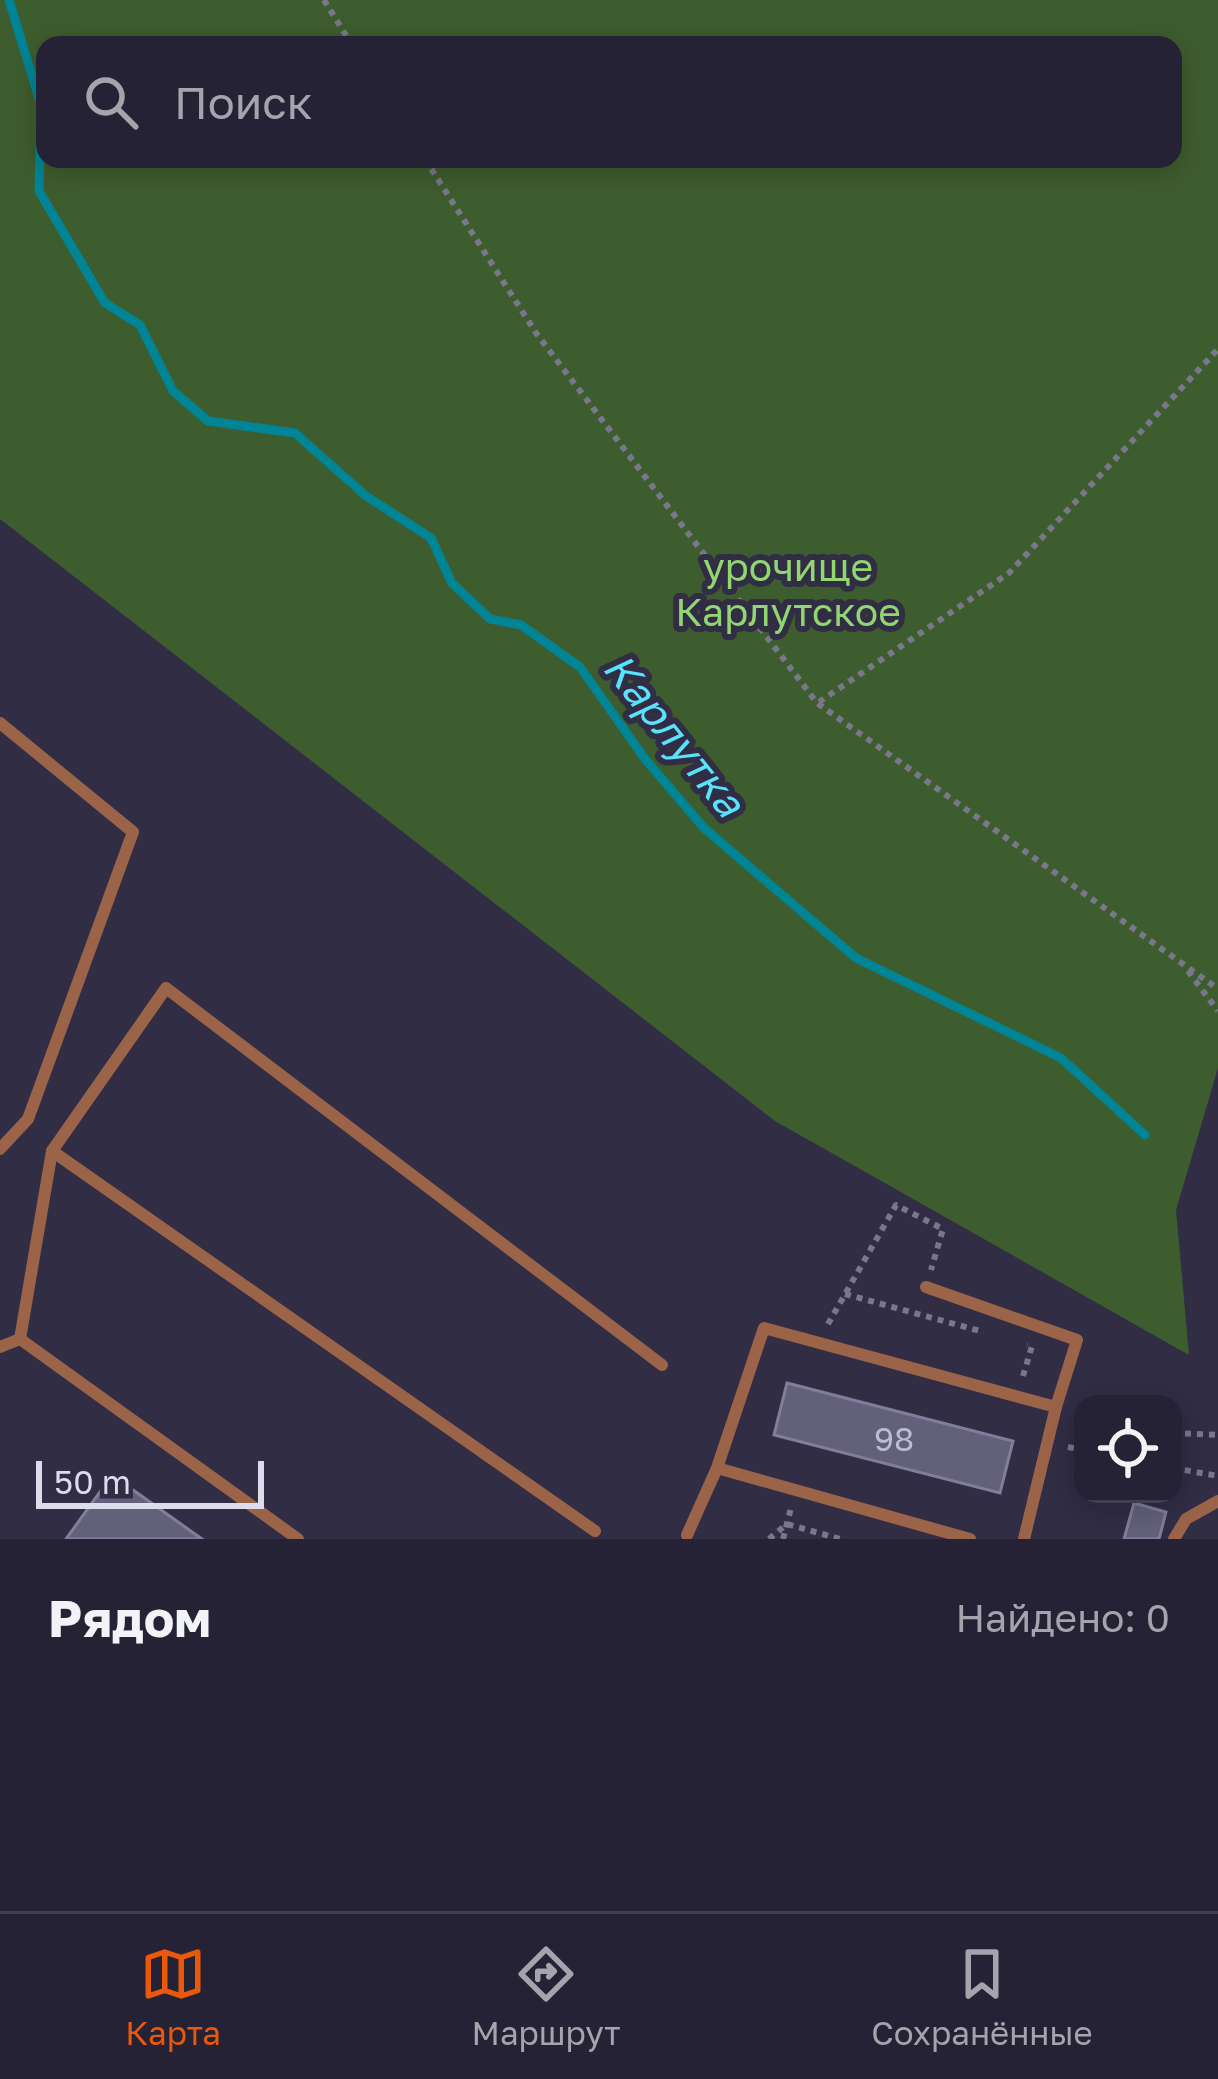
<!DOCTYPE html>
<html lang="ru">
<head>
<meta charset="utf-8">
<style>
	:root { --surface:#242234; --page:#302f40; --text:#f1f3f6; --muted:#a3a4ac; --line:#413f4f; --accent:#ea580c }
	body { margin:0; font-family:"Golos Text",sans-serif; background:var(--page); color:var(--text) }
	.controls { position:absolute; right:36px; bottom:36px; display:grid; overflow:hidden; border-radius:24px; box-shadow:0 6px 30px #0003 }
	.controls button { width:108px; height:108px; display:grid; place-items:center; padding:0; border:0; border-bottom:3px solid var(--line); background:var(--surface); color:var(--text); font:60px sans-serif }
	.scale { position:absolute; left:36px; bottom:30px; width:228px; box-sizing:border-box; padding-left:12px; border:6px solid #dddcec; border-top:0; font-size:33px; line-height:42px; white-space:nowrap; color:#dddcec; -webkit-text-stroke:9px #302d45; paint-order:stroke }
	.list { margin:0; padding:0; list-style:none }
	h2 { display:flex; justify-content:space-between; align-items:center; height:156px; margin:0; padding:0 48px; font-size:51px }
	h2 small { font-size:39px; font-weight:400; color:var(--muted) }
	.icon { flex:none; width:66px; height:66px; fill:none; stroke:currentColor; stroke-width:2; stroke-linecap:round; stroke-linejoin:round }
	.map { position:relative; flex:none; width:1218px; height:1539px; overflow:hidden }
	.search { position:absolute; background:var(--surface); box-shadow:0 6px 30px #0003; left:36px; right:36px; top:36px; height:132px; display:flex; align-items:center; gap:30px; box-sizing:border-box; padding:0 42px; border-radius:24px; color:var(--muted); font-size:45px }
	.sheet { height:372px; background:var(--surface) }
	nav { display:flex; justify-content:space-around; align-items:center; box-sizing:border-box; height:168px; border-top:3px solid var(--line); background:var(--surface); font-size:33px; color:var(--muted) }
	nav a { display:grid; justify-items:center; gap:6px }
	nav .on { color:var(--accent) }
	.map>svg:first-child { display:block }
</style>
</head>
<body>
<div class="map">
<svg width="1218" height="1539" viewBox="0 0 1218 1539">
	<rect width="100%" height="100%" fill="#302d45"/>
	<path fill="#3e5d2e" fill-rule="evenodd" d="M0,0H1218V1068L1176,1210L1189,1355L775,1121L0,519ZM45,45H1173V159H45Z"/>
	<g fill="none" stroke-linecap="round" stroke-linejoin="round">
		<path stroke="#008596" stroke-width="9" d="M9,0L41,105L39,191L105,303L140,325L173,391L208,421L295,433L366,496L431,538L452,583L490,619L521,625L580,667L645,759L704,828L856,958L1061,1058L1145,1135"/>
	</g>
	<g fill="#62607a" stroke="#817e9a" stroke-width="3">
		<path d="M787,1383L1013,1441L1000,1493L774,1435Z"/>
		<path d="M112,1475L202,1539H66Z"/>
		<path d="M1134,1503L1166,1512L1159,1539H1124Z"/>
	</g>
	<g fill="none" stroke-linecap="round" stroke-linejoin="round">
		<g stroke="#79778b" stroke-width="6" stroke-dasharray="6 6" stroke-linecap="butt">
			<path d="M324,0L352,45"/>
			<path d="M425,159L536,333L817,703L1218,989"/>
			<path d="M819,702L1009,573L1218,349"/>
			<path d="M1188,971L1218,1011"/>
			<path d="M845,1294L980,1331"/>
			<path d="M828,1324L896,1205L943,1229L931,1270"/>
			<path d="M1023,1376L1032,1346L1027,1345"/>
			<path d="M1173,1433L1218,1435"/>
			<path d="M1068,1447L1083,1450"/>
			<path d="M1173,1468L1218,1476"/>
			<path d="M769,1539L787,1524L840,1539"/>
			<path d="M783,1539L791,1508"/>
		</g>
		<g stroke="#9b6348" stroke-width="12">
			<path d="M0,723L133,832L28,1119L0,1149"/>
			<path d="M52,1151L595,1531"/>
			<path d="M20,1339L298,1539"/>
			<path d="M0,1347L20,1339L52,1151L166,988L662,1365"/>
			<path d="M717,1468L970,1539"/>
			<path d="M687,1535L717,1468L764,1328L1056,1407L1077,1340L926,1287"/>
			<path d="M1024,1539L1056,1407"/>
			<path d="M1174,1539L1186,1519L1218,1501"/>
		</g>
	</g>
	<g text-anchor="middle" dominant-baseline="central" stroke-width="12" stroke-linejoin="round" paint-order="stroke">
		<g font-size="33" fill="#bebdd0">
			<text x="894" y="1438">98</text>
		</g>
		<g font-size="39" fill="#92d66f" stroke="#302d45">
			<text x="788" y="566">урочище<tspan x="788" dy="45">Карлутское</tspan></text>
		</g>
		<g font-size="42" font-style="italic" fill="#58e3fa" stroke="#302d45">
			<text transform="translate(675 734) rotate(51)">Карлутка</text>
		</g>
	</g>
</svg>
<div class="controls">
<button><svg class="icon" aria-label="locate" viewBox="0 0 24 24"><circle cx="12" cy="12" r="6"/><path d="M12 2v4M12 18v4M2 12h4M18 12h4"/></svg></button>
</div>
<div class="scale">50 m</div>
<div class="search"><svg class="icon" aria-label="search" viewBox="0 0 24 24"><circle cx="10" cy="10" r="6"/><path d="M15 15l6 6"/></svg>Поиск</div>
</div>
<section class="sheet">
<h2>Рядом<small>Найдено: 0</small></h2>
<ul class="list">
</ul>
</section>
<nav>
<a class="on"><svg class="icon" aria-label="map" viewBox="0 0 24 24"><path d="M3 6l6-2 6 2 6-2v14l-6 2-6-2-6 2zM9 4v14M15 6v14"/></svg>Карта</a>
<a><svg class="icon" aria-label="directions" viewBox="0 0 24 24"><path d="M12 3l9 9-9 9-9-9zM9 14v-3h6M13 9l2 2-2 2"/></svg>Маршрут</a>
<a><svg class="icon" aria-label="saved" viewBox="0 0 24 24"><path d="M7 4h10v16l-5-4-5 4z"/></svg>Сохранённые</a>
</nav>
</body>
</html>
